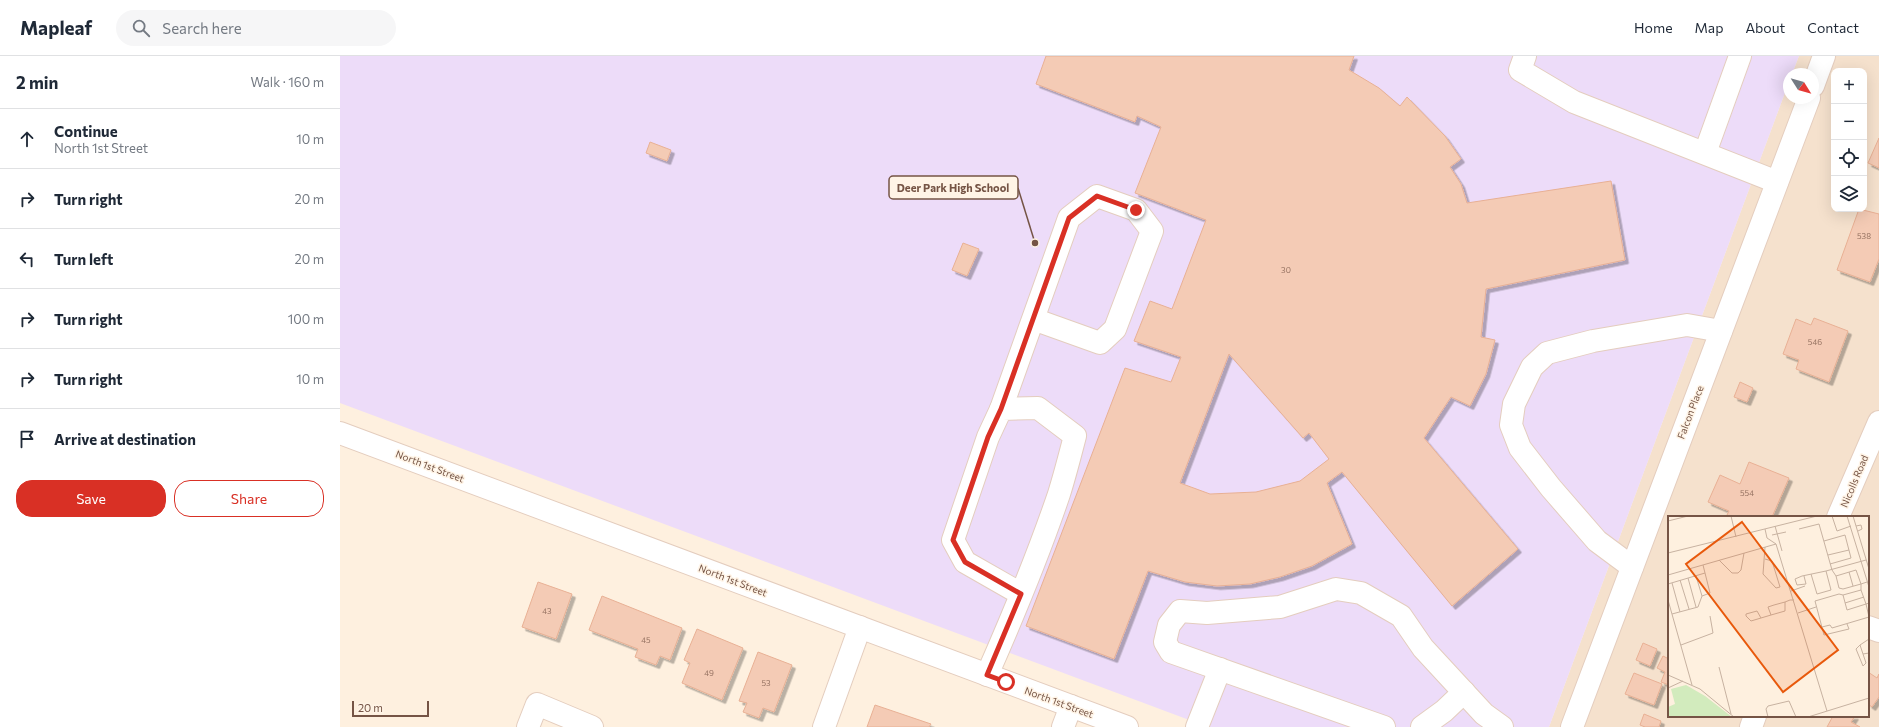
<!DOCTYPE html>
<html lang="en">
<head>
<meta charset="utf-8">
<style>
	:root { --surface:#fff; --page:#f6f6f7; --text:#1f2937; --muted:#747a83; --line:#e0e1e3; --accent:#d93025 }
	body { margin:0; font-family:Commissioner,sans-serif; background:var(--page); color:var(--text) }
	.controls { position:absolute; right:12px; top:12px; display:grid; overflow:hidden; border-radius:8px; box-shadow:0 4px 16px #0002 }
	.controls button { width:36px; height:36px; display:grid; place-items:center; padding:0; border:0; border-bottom:1px solid var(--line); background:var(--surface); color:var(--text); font:20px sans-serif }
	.compass { position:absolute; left:1443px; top:12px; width:36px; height:36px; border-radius:50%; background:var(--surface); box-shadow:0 4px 16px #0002; rotate:127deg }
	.scale { position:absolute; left:12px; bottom:10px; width:77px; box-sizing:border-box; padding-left:4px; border:2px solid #755445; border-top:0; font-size:11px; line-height:14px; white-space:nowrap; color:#755445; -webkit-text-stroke:3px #fff4e6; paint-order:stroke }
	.stop { position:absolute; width:12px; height:12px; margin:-9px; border:3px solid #d93025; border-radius:50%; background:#fff }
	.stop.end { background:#d93025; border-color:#fff; box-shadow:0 1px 4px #0008 }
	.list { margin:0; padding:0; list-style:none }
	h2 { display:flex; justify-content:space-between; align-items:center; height:52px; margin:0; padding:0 16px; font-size:17px }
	h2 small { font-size:13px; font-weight:400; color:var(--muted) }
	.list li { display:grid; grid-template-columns:26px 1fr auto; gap:12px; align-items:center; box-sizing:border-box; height:60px; padding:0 16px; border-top:1px solid var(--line) }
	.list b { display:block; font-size:15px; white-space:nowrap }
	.list p { margin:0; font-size:13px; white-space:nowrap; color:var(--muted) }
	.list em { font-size:13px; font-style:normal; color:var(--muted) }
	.actions { display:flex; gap:8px; padding:12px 16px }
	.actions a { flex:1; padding:9px 0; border:1px solid var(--accent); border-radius:16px; text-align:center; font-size:14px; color:var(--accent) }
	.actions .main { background:var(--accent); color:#fff }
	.icon { flex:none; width:22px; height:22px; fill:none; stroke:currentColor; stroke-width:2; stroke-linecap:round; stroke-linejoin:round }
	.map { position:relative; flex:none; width:1539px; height:671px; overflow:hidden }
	header { display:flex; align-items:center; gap:24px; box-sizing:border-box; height:56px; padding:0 20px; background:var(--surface); border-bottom:1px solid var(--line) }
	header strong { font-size:19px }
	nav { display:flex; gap:22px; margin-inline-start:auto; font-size:14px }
	.search { width:280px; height:36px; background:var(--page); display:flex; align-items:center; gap:10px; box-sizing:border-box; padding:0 14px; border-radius:22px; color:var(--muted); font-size:15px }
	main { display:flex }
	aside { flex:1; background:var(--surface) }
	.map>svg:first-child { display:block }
</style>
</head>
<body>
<header>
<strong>Mapleaf</strong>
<div class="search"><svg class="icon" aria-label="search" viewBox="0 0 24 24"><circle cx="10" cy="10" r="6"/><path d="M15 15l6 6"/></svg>Search here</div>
<nav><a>Home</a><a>Map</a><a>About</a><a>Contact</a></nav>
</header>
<main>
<aside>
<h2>2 min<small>Walk · 160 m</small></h2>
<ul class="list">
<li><svg class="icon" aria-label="ahead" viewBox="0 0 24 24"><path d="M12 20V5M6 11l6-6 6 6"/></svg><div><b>Continue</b><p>North 1st Street</p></div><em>10 m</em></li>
<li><svg class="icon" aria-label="right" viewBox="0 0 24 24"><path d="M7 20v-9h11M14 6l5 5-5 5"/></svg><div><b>Turn right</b></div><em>20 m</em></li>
<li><svg class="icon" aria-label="left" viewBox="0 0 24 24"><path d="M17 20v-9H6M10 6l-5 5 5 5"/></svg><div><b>Turn left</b></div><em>20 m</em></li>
<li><svg class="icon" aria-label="right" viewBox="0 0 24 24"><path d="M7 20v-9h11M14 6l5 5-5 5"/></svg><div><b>Turn right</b></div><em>100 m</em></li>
<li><svg class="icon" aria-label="right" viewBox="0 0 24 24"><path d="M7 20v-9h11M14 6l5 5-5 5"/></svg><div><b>Turn right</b></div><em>10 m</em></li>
<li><svg class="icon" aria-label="arrive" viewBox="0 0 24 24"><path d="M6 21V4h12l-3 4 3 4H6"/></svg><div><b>Arrive at destination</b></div></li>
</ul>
<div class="actions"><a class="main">Save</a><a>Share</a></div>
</aside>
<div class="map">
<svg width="1539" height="671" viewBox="0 0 1539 671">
	<defs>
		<filter id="shadow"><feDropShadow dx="3.5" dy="3.5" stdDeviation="0" flood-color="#0004"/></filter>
	</defs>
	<rect width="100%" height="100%" fill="#fef0df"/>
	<path fill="#f5e1cd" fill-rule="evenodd" d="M1459,0H1539V671H1209L1449,26V42H1473V18H1452ZM1494,15H1524V153H1494ZM1329,461H1528V660H1329Z"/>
	<path fill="#eddcf9" d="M0,0H1459L1452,18H1449V26L1209,671H868L0,347Z"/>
	<g fill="#f4cbb5" stroke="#e8b094" fill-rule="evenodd" filter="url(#shadow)">
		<path d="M706,0H1014L1009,14L1039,32L1060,50L1067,41L1105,80L1121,103L1110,111L1121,128L1127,147L1271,125L1285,204L1146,233L1141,281L1155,284L1146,318L1130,350L1111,341L1084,382L1178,493L1112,550L1002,416L987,427L1012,488L972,510L940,521L910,528L877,530L845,526L808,515L774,603L686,570L785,312L831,326L841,301L794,285L810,245L832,253L866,164L795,137L821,71L797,60L795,66L696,28ZM889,298L963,382L969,377L989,403L960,425L916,436L870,438L840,427Z"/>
		<path d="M1539,82V112L1528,107Z"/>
		<path d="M310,86L331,94L327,105L306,97Z"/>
		<path d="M1519,153L1539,158V203L1530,226L1497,214Z"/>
		<path d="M623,187L639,193L627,220L612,214Z"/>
		<path d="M1474,262L1508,275L1489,326L1456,313L1459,304L1443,298L1456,263L1471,269Z"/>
		<path d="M1400,326L1413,332L1407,346L1394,341Z"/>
		<path d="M1409,406L1449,422L1432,461H1386L1389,455L1368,446L1380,419L1400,428Z"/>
		<path d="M198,526L232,538L216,583L182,571Z"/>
		<path d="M262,540L342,572L330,604L320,600L316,609L295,601L298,593L249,574Z"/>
		<path d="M357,573L403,592L382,644L342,627L350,607L344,604Z"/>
		<path d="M1303,587L1317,593L1310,610L1296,604Z"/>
		<path d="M418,596L452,609L434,656L423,652L419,662L403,656L407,647L399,645Z"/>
		<path d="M1323,600L1329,603V629L1321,626L1325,616L1317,612Z"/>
		<path d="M1528,616L1537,622L1539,618V641L1532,651L1528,648Z"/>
		<path d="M1294,617L1322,628L1314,649L1285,638Z"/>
		<path d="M535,649L591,668L589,671H527Z"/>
		<path d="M1304,658L1321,665L1319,671H1305L1300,669Z"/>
		<path d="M1493,660H1515L1511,666L1520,671H1487Z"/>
	</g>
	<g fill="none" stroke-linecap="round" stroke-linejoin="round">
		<g stroke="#e4cdbe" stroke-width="24">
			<g id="minor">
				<path d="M1185,0L1180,14L1234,46L1437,126"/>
				<path d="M1473,30L1484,0"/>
				<path d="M1365,97L1400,0"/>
				<path d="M661,353L729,162L757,140L796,154L812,175L775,273L760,287L693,263"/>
				<path d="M0,377L787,671"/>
				<path d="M1498,461L1539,366"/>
				<path d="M1292,511L1257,485L1211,432L1180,392L1171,369L1174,348L1192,311L1207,297L1253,285L1347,269L1381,275"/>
				<path d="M1528,571L1539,575"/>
				<path d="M647,619C673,560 698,500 719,438C725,419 730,399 735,380L698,352L661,353L648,381L613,484L625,506L681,538"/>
				<path d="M188,671L197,648L252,671"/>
				<path d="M484,671L520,571"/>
				<path d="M723,671L731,650"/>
				<path d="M857,671L880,613"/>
				<path d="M1044,671L831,596L825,586L829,569L840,555L867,557L940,551L996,533L1021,537L1061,560L1083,592L1144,658L1162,671"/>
				<path d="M1082,671L1104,655L1124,636"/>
				<path d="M1232,671L1469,42"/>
				<path d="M1411,671L1415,660"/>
			</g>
		</g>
		<use href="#minor" stroke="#fff" stroke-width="22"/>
	</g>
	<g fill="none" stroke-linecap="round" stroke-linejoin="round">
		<path stroke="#d93025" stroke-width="5" d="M666,626L647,619L681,538L625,506L613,484L648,381L661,353L729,162L757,140L796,154"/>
	</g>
	<g text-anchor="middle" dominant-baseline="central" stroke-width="3" stroke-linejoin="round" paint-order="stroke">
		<g font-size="8" fill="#957261">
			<text x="1524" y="180">538</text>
			<text x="946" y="214">30</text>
			<text x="1475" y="286">546</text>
			<text x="1407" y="437">554</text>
			<text x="207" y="555">43</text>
			<text x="306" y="584">45</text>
			<text x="369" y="617">49</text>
			<text x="426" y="627">53</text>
		</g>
		<g font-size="10" fill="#755445" stroke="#fff4e6">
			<text transform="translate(1350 356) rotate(-69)">Falcon Place</text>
			<text transform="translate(90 410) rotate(21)">North 1st Street</text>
			<text transform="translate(1514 425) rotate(-67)">Nicolls Road</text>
			<text transform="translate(393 524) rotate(21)">North 1st Street</text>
			<text transform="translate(719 646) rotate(20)">North 1st Street</text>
		</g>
	</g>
	<g transform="translate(1328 460)">
		<rect width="201" height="201" fill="#fef0df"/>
		<path d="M18,169L37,180L64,201H0V191L7,188L3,173Z" fill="#d2ebbd"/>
		<path fill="none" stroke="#c7b2a1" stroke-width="1" d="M63,0L68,21M164,0L169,15L183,10M179,0L201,71M185,0L201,53M0,5L20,0M107,10L114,35M188,10L193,9L194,13L190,15M97,13L99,22L108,28M131,13L151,8L164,54L168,60M104,19L118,16M156,25L177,19L183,42L162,48M108,28L159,195M97,31L95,58L108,72L112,71L104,45L97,43M0,37L149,0M160,39L181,34M51,44L64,57H70L73,54L76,37M181,56L185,70M143,58L149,78L163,74L158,55M0,59L108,28M28,60L34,80M136,60L138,68L129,69L127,63L134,60L158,55L198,44M20,62L28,91M12,64L21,93M4,67L12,96M0,68L37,57M193,74V68L188,54L168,60L171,72L175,73L193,68L199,66M123,75L137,70M175,79L171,78L147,85L156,119L181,113L179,108M0,84L24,169M117,86V95L103,99L100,91L106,89L117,86L122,84H126M177,87L196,81M201,87L198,88L179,94L175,79L193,74L198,88L201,101M130,97L148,91M4,98L30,91L34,80L42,77L35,49M93,102L89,95L78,98V100L83,105L103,99M154,111L162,109L164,112L201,101M201,123L192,129L195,138L201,137M13,129L45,117L42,100M192,129L188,133L195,150L198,147L195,138M51,151L63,198M0,159L32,173L66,201M0,172L15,165M100,201L98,193L100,190L121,185L128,201M140,201L201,182"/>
		<path fill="#e8590c" fill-opacity="0.15" stroke="#e8590c" stroke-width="2" d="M74,6L170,134L115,176L18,48Z"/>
		<rect width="201" height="201" fill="none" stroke="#755445" stroke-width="2"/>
	</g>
	<path fill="none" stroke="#755445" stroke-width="1.5" d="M695 187L678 132"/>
	<circle fill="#755445" stroke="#fff4e6" stroke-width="1.5" cx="695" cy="187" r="4"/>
	<rect fill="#fff4e6" stroke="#755445" stroke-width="1.5" x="549" y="120" width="129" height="23" rx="4"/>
	<g font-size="11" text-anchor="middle" font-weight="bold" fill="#755445">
		<text x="613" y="136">Deer Park High School</text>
	</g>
</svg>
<div class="controls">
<button>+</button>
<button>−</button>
<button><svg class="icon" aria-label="locate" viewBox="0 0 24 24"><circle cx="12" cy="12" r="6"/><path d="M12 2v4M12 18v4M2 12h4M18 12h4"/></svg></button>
<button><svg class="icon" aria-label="layers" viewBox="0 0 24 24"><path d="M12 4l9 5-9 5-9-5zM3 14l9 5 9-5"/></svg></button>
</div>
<svg class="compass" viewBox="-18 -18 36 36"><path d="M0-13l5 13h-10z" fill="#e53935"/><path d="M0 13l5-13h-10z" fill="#747a83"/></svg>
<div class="scale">20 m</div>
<div class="stop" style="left:666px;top:626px"></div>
<div class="stop end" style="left:796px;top:154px"></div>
</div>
</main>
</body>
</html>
